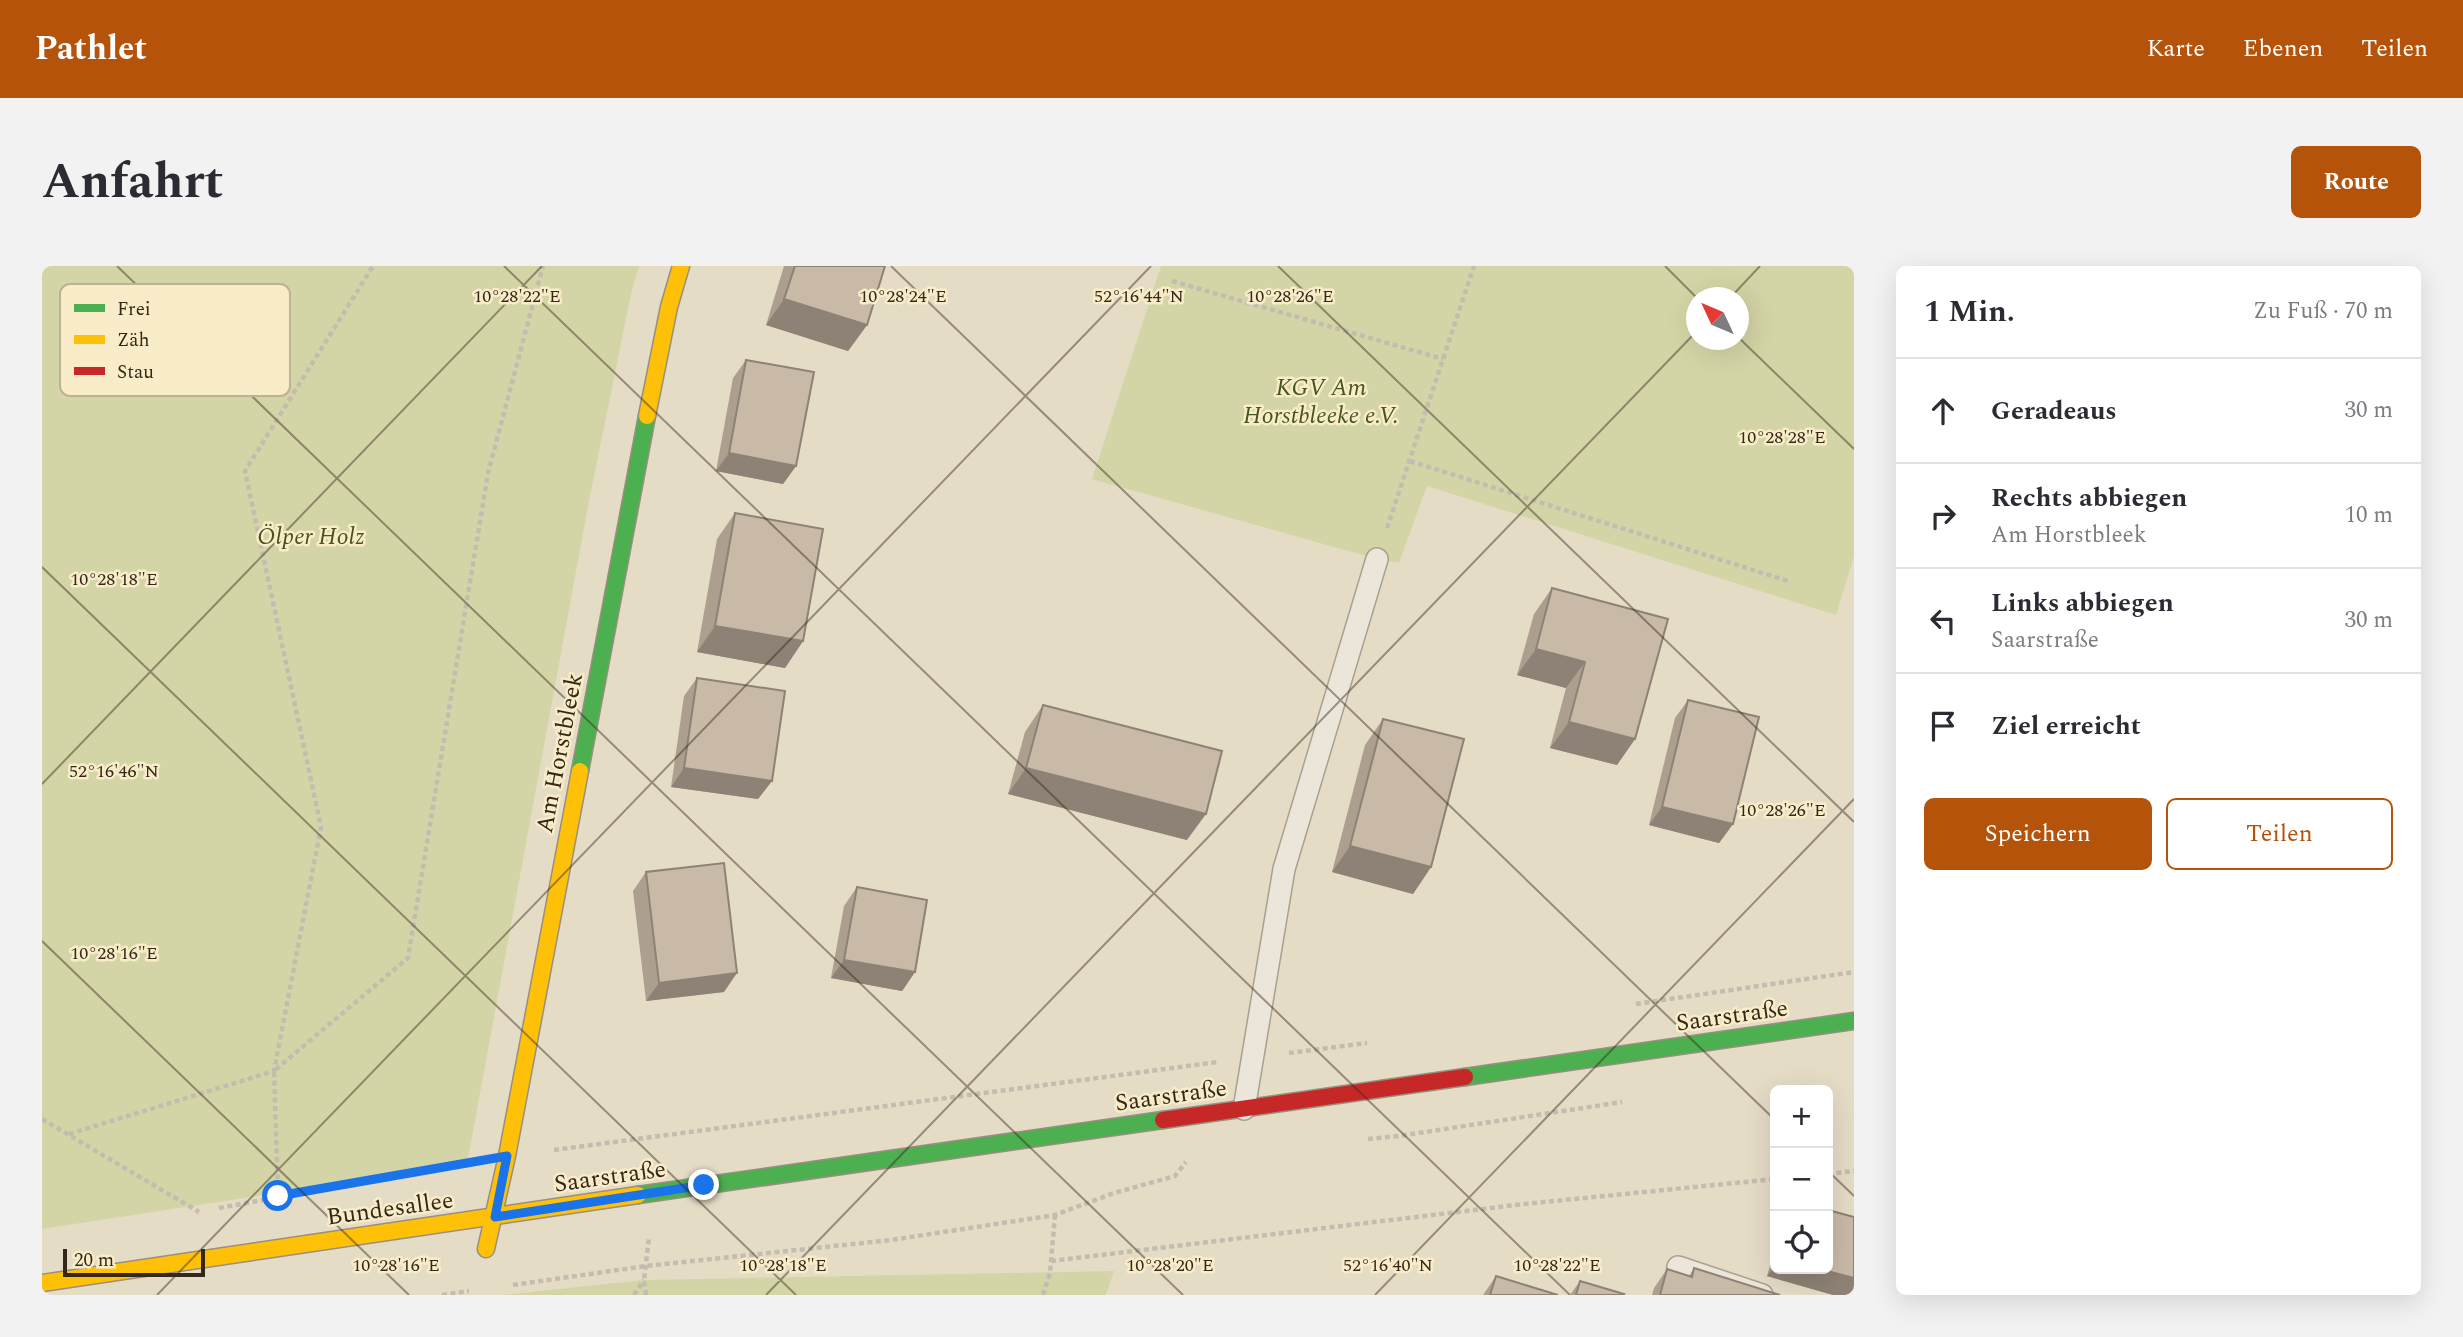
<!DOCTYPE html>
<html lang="de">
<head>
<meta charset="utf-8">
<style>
	:root { --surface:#fff; --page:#f2f2f3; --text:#2b2b33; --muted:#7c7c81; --line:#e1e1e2; --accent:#b45309 }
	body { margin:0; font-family:Spectral,serif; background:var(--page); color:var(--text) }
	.controls { position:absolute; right:21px; bottom:21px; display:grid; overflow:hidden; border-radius:10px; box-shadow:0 7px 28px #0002 }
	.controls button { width:63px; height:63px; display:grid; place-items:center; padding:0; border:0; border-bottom:2px solid var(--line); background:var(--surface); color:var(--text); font:35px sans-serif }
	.compass { position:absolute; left:1644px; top:21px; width:63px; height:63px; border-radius:50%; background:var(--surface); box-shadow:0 7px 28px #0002; rotate:314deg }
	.scale { position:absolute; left:21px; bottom:18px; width:142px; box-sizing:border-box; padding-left:7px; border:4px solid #362819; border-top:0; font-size:19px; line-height:24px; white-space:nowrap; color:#362819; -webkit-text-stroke:5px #f8ecc9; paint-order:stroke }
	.stop { position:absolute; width:21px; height:21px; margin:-16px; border:5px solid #1a73e8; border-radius:50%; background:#fff }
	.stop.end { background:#1a73e8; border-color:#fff; box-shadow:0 2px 7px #0008 }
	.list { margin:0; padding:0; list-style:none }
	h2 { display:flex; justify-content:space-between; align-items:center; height:91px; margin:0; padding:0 28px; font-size:30px }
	h2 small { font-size:23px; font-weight:400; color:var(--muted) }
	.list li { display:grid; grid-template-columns:46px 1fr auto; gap:21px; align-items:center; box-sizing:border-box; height:105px; padding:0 28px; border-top:2px solid var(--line) }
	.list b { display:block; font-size:26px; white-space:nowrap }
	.list p { margin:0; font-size:23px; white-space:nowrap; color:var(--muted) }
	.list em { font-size:23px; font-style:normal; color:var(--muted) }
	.actions { display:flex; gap:14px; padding:21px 28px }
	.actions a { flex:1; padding:16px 0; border:2px solid var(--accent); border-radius:10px; text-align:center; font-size:24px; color:var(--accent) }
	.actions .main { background:var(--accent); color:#fff }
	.icon { flex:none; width:38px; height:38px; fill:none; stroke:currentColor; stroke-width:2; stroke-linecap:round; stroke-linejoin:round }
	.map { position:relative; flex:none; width:1812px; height:1029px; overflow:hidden; border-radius:10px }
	header { display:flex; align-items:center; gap:42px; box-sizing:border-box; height:98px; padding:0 35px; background:var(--accent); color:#fff }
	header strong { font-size:33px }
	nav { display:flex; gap:38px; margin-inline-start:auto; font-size:24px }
	.intro { display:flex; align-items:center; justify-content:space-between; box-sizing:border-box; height:168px; padding:0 42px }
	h1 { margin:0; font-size:49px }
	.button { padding:18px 32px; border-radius:10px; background:var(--accent); color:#fff; font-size:24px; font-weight:700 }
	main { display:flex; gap:42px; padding:0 42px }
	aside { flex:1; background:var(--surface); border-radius:10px; box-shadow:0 7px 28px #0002 }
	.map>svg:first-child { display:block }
</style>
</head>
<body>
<header>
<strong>Pathlet</strong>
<nav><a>Karte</a><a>Ebenen</a><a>Teilen</a></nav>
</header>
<div class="intro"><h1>Anfahrt</h1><a class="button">Route</a></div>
<main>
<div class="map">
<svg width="1812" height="1029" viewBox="0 0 1812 1029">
	<rect width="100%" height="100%" fill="#e5dcc6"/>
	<g fill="#d4d5a6" fill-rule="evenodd">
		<path d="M0,0H597L589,28L547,235L425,898L0,963Z"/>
		<path d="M1119,0H1812V290L1794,349L1385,220L1357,297L1335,293L1050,213ZM1654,32H1696V74H1654Z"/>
		<path d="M1072,1005L1064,1029H461L602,1014Z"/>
	</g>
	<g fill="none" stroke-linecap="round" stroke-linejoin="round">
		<g stroke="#a8a090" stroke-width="24">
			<g id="lane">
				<path d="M1202,843L1242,603L1335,293"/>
				<path d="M1636,1001L1720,1029"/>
			</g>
		</g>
		<g stroke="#988f80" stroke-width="19">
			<g id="fast">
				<path d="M538,505L605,150"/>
				<path d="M1423,811L1812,755"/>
				<path d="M596,929L1121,854"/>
			</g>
		</g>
		<g stroke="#988f80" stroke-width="19">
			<g id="slow">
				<path d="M605,150L627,41L639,0"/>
				<path d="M444,983L465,890L538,505"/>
				<path d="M0,1017L596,929"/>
			</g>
		</g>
		<g stroke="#988f80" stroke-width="19">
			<path id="jam" d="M1121,854L1423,811"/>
		</g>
		<g stroke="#c3bdb0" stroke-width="4.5" stroke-dasharray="5 3.5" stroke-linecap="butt">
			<path d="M1130,15L1401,93"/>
			<path d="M1368,195L1749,316"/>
			<path d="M1345,262L1432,0"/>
			<path d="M1594,738L1812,706"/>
			<path d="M1247,787L1325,777"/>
			<path d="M0,853L157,946"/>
			<path d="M27,868L232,805L279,561L203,205L331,0"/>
			<path d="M1326,873L1357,870L1580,836"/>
			<path d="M512,884L1176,796"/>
			<path d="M1786,908L1812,905"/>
			<path d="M236,930L232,805L366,692L446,207L501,0"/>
			<path d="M177,942L420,898"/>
			<path d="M1009,995L1482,938L1733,913"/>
			<path d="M471,1019L604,1000L849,974L1013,949L1072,927L1133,910L1144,896"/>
			<path d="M400,1029L427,1025"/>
			<path d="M592,1029L602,1014"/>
			<path d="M604,1029L602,1014L607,971"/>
			<path d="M1001,1029L1008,1007L1013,949"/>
		</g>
		<use href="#lane" stroke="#ebe6d9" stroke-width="21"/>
		<use href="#fast" stroke="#4caf50" stroke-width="16"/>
		<use href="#slow" stroke="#ffc107" stroke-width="16"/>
		<use href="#jam" stroke="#c62828" stroke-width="16"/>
	</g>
	<g fill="#ad9f90">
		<path d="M742,0H843L825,59L806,85L724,59Z"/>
		<path d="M704,94L754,200L741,218L674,205L691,112Z"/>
		<path d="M693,247L761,375L743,402L655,386L675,273Z"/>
		<path d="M1510,322L1593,473L1575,499L1508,482L1524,422L1475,409L1492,348Z"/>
		<path d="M655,412L730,515L716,533L629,521L642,430Z"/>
		<path d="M1646,434L1691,558L1677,577L1607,559L1633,452Z"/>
		<path d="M1001,439L1145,574L966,528L983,466Z"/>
		<path d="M1341,453L1389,601L1371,628L1290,606L1323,479Z"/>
		<path d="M604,606L682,726L604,735L591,625Z"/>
		<path d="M815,621L873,706L860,725L789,712L802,640Z"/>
		<path d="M1733,982V1003L1812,1029H1791L1725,1010Z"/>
		<path d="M1652,1002L1738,1029H1610L1612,1022L1625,1003L1647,1010Z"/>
		<path d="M1454,1010L1516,1029H1441Z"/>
		<path d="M1538,1015L1581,1029H1528Z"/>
	</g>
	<g fill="#8d8275">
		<path d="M742,33L825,59L806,85L724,59Z"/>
		<path d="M687,187L754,200L741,218L674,205Z"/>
		<path d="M673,360L761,375L743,402L655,386Z"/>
		<path d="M1494,383L1543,396L1524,422L1475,409Z"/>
		<path d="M1527,456L1593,473L1575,499L1508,482Z"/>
		<path d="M642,502L730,515L716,533L629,521Z"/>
		<path d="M984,502L1164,548L1145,574L966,528Z"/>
		<path d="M1620,541L1691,558L1677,577L1607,559Z"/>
		<path d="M1308,580L1389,601L1371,628L1290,606Z"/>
		<path d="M802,694L873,706L860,725L789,712Z"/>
		<path d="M695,707L682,726L604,735L617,717Z"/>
		<path d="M1733,999V1003H1778L1812,1012V1029H1791L1725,1010Z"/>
	</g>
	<g fill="#c9b9a7" stroke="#8d8275" stroke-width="2">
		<path d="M753,0H843L825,59L742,33Z"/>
		<path d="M704,94L772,106L754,200L687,187Z"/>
		<path d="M693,247L781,263L761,375L673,360Z"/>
		<path d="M1510,322L1626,353L1593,473L1527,456L1543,396L1494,383Z"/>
		<path d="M655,412L743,425L730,515L642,502Z"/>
		<path d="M1646,434L1717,451L1691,558L1620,541Z"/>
		<path d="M1001,439L1180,485L1164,548L984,502Z"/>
		<path d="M1341,453L1422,473L1389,601L1308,580Z"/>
		<path d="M682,597L695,707L617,717L604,606Z"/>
		<path d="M815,621L885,634L873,706L802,694Z"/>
		<path d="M1786,944L1812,951V1012L1778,1003H1786Z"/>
		<path d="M1652,1002L1738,1029H1618L1625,1003L1650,1011Z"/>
		<path d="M1454,1010L1516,1029H1448Z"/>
		<path d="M1538,1015L1582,1028L1581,1029H1534Z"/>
	</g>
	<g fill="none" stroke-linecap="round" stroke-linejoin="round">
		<path stroke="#1a73e8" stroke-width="9" d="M236,930L465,890L453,951L662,919"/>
	</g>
	<path fill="none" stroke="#362819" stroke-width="2" stroke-opacity="0.45" d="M75,0L1141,1029M462,0L1528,1029M849,0L1733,854M1236,0L1812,556M1623,0L1655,32M1688,32L1718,0M1696,71L1812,183M0,301L754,1029M0,518L500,0M0,675L367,1029M1786,905L1812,930M115,1029L1109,0M724,1029L1654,66M1333,1029L1812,533"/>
	<g text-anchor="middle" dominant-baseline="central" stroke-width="5" stroke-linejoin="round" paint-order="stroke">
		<g font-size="24" font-style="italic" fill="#46551e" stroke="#f8ecc9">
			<text x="1279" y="122">KGV Am<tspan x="1279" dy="28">Horstbleeke e.V.</tspan></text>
			<text x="269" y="271">Ölper Holz</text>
		</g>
		<g font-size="24" fill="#362819" stroke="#f8ecc9">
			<text transform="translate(518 487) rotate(-79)">Am Horstbleek</text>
			<text transform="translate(1690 750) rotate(-8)">Saarstraße</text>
			<text transform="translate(1129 830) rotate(-8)">Saarstraße</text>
			<text transform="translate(568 911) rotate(-8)">Saarstraße</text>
			<text transform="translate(348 943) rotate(-8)">Bundesallee</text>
		</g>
	</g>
	<rect x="18" y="18" width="230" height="112" rx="10" fill="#f8ecc9" stroke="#beb194" stroke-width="2"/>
	<rect x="32" y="38" width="31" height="8" fill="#4caf50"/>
	<rect x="32" y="69" width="31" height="9" fill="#ffc107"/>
	<rect x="32" y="101" width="31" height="8" fill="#c62828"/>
	<g font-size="19" fill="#362819">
		<text x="75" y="49">Frei</text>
		<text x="75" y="80">Zäh</text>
		<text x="75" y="112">Stau</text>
	</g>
	<g font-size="18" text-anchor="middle" fill="#362819" stroke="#f8ecc9" stroke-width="5" stroke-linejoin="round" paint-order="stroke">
		<text x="475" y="36">10°28'22"E</text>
		<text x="861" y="36">10°28'24"E</text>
		<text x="1248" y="36">10°28'26"E</text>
		<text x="1097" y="36">52°16'44"N</text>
		<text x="1740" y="177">10°28'28"E</text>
		<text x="72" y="319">10°28'18"E</text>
		<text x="72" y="511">52°16'46"N</text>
		<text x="1740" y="550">10°28'26"E</text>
		<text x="72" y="693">10°28'16"E</text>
		<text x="1346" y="1005">52°16'40"N</text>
		<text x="354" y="1005">10°28'16"E</text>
		<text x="741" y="1005">10°28'18"E</text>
		<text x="1128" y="1005">10°28'20"E</text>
		<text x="1515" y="1005">10°28'22"E</text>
	</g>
</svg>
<div class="controls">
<button>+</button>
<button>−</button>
<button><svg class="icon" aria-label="locate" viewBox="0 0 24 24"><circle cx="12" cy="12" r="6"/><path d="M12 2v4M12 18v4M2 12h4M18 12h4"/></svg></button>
</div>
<svg class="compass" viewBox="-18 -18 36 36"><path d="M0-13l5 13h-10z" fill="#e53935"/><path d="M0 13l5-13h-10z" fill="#7c7c81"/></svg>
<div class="scale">20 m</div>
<div class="stop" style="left:236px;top:930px"></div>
<div class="stop end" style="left:662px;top:919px"></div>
</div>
<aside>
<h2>1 Min.<small>Zu Fuß · 70 m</small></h2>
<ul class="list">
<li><svg class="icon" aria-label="ahead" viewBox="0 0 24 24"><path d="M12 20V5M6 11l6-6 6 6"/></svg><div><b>Geradeaus</b></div><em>30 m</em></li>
<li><svg class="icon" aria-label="right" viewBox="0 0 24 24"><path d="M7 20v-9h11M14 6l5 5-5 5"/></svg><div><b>Rechts abbiegen</b><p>Am Horstbleek</p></div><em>10 m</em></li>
<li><svg class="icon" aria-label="left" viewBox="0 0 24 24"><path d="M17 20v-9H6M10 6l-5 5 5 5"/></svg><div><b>Links abbiegen</b><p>Saarstraße</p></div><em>30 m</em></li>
<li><svg class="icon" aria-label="arrive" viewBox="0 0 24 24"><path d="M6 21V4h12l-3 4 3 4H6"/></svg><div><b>Ziel erreicht</b></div></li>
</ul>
<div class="actions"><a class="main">Speichern</a><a>Teilen</a></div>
</aside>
</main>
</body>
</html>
